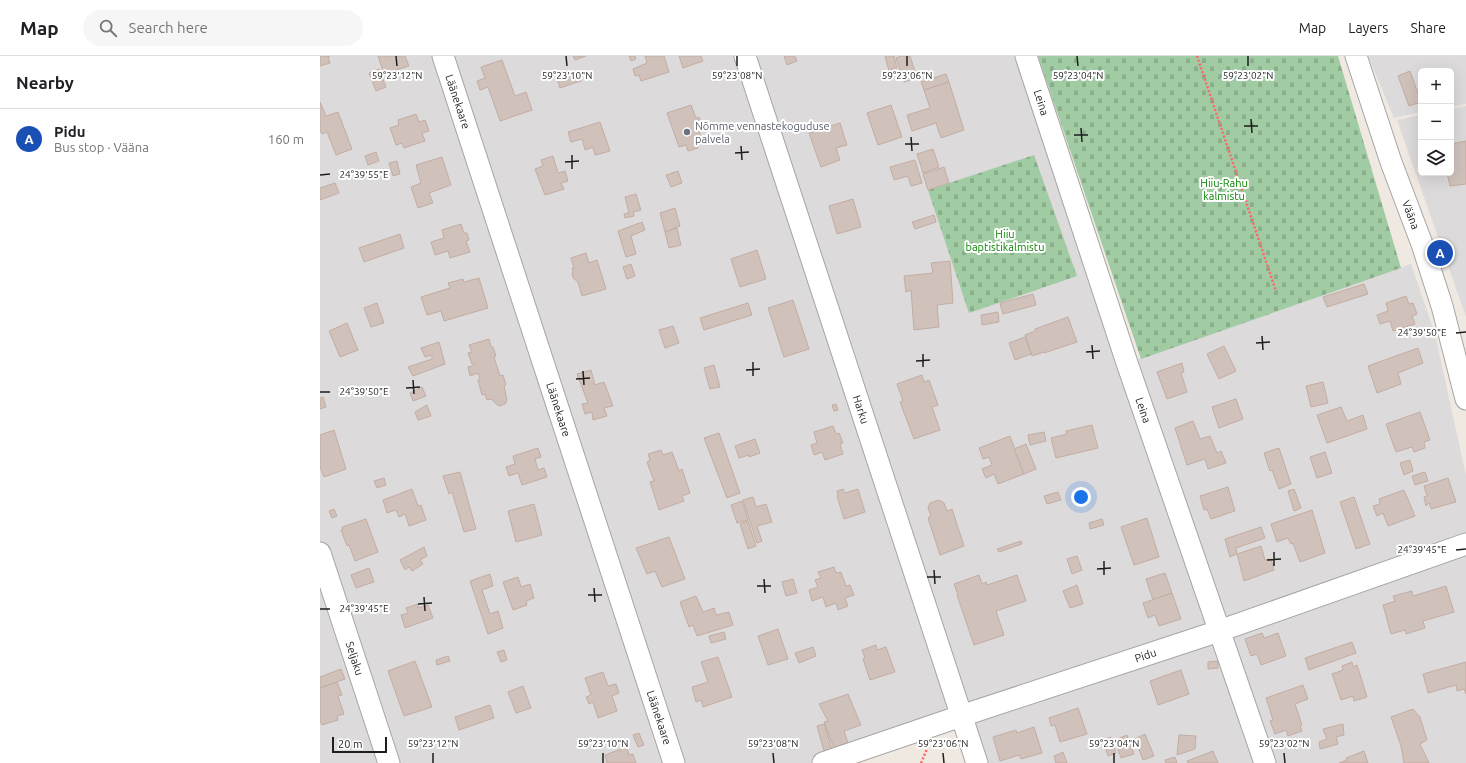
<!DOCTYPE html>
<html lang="en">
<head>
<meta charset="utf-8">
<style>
	:root { --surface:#fff; --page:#f6f6f6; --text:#202124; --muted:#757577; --line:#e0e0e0; --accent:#cb001d }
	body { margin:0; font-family:Ubuntu,sans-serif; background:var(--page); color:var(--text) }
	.controls { position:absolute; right:12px; top:12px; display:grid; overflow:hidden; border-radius:6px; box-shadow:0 4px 16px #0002 }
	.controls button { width:36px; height:36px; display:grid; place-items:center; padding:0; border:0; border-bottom:1px solid var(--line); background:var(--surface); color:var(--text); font:20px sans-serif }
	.scale { position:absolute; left:12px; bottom:10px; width:55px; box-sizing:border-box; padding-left:4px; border:2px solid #1e1e1e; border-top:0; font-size:11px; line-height:14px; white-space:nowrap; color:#1e1e1e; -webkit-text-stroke:3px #fff; paint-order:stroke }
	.you { position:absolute; left:761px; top:441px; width:14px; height:14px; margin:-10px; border:3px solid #fff; border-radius:50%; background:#1a73e8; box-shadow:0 0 0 6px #1a73e833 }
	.badge { display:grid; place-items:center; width:26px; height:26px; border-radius:50%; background:var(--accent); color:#fff; font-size:13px; font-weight:700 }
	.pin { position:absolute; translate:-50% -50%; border:2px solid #fff; box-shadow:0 1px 4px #0006 }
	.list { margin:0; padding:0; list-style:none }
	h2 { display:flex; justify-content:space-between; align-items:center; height:52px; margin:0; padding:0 16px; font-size:17px }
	h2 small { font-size:13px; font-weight:400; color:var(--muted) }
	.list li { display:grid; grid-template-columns:26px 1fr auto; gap:12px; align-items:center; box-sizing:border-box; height:60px; padding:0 16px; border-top:1px solid var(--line) }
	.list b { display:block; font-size:15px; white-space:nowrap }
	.list p { margin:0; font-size:13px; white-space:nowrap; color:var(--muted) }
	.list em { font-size:13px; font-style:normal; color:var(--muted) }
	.icon { flex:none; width:22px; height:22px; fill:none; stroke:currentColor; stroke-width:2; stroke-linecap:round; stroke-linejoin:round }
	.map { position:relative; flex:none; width:1146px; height:707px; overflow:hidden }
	header { display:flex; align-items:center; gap:24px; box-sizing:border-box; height:56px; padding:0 20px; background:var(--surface); border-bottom:1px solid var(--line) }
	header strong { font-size:19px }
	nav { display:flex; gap:22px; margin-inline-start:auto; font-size:14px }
	.search { width:280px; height:36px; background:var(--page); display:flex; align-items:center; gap:10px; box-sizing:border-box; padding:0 14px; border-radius:22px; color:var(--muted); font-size:15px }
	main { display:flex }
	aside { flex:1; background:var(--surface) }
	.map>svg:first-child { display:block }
</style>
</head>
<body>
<header>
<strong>Map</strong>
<div class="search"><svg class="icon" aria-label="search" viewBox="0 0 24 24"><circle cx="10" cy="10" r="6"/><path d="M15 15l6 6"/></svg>Search here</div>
<nav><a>Map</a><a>Layers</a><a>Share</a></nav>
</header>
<main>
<aside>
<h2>Nearby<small></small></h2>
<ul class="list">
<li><span class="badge" style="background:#1a4fb4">A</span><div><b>Pidu</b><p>Bus stop · Vääna</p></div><em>160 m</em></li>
</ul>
</aside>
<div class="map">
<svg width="1146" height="707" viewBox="0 0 1146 707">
	<defs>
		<pattern id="cemetery-stones" width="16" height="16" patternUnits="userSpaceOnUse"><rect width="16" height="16" fill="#a1cba2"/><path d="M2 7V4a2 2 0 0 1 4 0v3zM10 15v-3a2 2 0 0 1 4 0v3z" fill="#8aae8b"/></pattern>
	</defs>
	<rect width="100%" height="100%" fill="#f0e9e2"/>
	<g fill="#dcdadb">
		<path d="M0,0H706L807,307L1091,208L1115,278L1146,420V707H657L641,660L503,707H0Z"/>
		<path d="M1048,0H1146V48L1131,51V15H1101V56L1074,62Z"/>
		<path d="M1146,50V261L1077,64L1101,59V117H1131V53Z"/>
	</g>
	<g fill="url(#cemetery-stones)">
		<path d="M718,0H1018L1081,212L821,303Z"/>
		<path d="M714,99L757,220L649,257L608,134Z"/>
	</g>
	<g fill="#d0c1bb" stroke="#c3ada3">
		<path d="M0,0H10L8,1L10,7L0,10Z"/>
		<path d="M58,0H85L89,10L64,18Z"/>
		<path d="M253,0H266L255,4Z"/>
		<path d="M309,0H315L316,3L311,5Z"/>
		<path d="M325,0H344L349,16L321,25L319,19L315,20L313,13L327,7Z"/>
		<path d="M359,0H381L383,5L363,12Z"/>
		<path d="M464,0H475L477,5L467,9Z"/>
		<path d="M565,0H574L577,12L569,15Z"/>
		<path d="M581,0H590L597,22L584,26L576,2Z"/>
		<path d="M182,4L195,40L206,36L212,54L180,65L168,31L160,34L157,25L165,22L161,11Z"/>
		<path d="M59,13L66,31L56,35L49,17Z"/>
		<path d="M1090,15L1101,46L1089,50L1078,20Z"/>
		<path d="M258,16L261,25L240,32L237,23Z"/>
		<path d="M626,18L629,26L604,34L601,26Z"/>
		<path d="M629,26L644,74L621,82L616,67L592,75L587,59L610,52L604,34Z"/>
		<path d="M0,46L6,60L18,56L32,93L16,99L7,76L2,78L0,74Z"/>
		<path d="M371,49L376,62L379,61L381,67L377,69L382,84L376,86L378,92L368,95L366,89L359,91L347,57Z"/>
		<path d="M571,49L582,81L558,89L547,57Z"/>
		<path d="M96,58L99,66L105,64L109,75L102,77L105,85L84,92L82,87L76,89L70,72L79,69L78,64Z"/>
		<path d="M280,66L290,95L275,99L273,91L265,94L262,83L251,86L248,76Z"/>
		<path d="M520,67L527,89L516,92L520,104L501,111L489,77Z"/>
		<path d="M1146,85V128L1130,130L1127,117H1131V88Z"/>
		<path d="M613,93L619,111L603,117L597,98Z"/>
		<path d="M56,96L59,105L48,109L45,100Z"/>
		<path d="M233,100L238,117L245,115L248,125L241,127L244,133L225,139L215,113L223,110L221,104Z"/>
		<path d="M122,101L131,129L109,137L113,147L98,152L91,131L101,127L96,109Z"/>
		<path d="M595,104L602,127L591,130L588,120L574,124L570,111Z"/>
		<path d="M77,105L80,118L73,120L69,107Z"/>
		<path d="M624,111L629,127L608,134L603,118Z"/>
		<path d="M358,115L362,127L351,131L346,119Z"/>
		<path d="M15,127L19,137L0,144V132Z"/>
		<path d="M316,138L321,154L313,156L314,160L305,162L304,158L309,157L305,141Z"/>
		<path d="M533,143L541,171L517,178L509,150Z"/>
		<path d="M355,152L360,170L345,176L340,157Z"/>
		<path d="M614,159L616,166L595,173L592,166Z"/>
		<path d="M322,166L325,174L311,180L316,198L306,201L298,175Z"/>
		<path d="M141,168L144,177H147L149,184L146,185L150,196L130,202L128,195L115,199L111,186L124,182L122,174Z"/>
		<path d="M357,172L361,189L349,192L345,176Z"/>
		<path d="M80,178L84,192L44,206L39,192Z"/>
		<path d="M437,194L446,223L420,231L411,203Z"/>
		<path d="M266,197L269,207L277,204L286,233L262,240L258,226L253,222L252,218L253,215L252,212H254L251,202Z"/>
		<path d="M630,205L633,247L617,249L619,271L594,274L591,234L586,236L584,220L613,217L611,207Z"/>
		<path d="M311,208L315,220L307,223L303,211Z"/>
		<path d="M159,222L168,252L124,265L121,255L107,259L101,241L130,232L128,227L143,223L144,226Z"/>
		<path d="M1044,228L1048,238L1007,251L1003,241Z"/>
		<path d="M713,238L716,249L683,258L680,247Z"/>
		<path d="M1086,240L1089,248L1093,247L1097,258L1092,260L1095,268L1073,275L1070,265L1060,268L1057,259L1068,255L1066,247Z"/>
		<path d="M473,244L489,293L464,301L448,252Z"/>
		<path d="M57,247L64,267L51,271L44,252Z"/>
		<path d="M428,247L432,259L384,274L380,262Z"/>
		<path d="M678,256L679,266L662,269L661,259Z"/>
		<path d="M748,261L757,286L724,297V296L712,300L705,279L715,275V273Z"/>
		<path d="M27,267L38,294L20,301L9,275Z"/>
		<path d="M353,270L359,287L345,292L339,274Z"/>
		<path d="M705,281L711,298L695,304L689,287Z"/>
		<path d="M169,283L171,291H173L176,300L174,301L180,320L183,319L186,329L184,330L187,344L185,348L179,350L174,346L172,343L167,344L165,338L162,339L158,324L160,323L158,317L150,320L148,311L155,309L154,307L152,308L148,297L152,296L149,289Z"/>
		<path d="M119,286L125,308L93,320L88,311L112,303V299L105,301L101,292Z"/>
		<path d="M904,290L916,315L899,323L887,298Z"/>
		<path d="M1098,292L1103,307L1078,317L1081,328L1057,337L1048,310Z"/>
		<path d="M862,307L864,316L861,317L867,336L847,343L837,316Z"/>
		<path d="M394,309L400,331L390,333L384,312Z"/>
		<path d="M271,314L275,329L284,326L293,350L284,352L287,360L273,364L272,356L265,358L262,348L268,347L257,318Z"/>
		<path d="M602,319L604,326L609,324L618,349L612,351L620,374L594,383L580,346L583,345L577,328Z"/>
		<path d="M1003,326L1008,347L991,351L986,330Z"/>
		<path d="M102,331L106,340L93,345L90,337Z"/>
		<path d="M3,341L6,351L0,353V342Z"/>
		<path d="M916,343L923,363L899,372L892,351Z"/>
		<path d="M516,348L518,354L514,355L512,349Z"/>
		<path d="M107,349L111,360L98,364L95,356Z"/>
		<path d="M1021,351L1027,365L1043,359L1047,373L1007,387L997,359Z"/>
		<path d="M1100,356L1110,384L1104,386L1105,392L1094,396L1092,391L1076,396L1066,368Z"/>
		<path d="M873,365L880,383L890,380L897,397L901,395L906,407L888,413L885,403L867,409L855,372Z"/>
		<path d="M772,369L778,392L736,402L731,382L747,378L746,375Z"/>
		<path d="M513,370L516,378L519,377L523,387L520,388L523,398L505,404L502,396L494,399L491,389L497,387L494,376Z"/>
		<path d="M14,374L26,413L4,421L0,411V379Z"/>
		<path d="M724,376L726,385L710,389L708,379Z"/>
		<path d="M399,377L420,437L407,442L384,382Z"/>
		<path d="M690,380L704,418L678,428L674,418L666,422L662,413L672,409L669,401L663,403L659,392Z"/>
		<path d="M435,383L440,397L429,401V399L419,402L415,390Z"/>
		<path d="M706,388L716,413L704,418L694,393Z"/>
		<path d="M218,392L221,401L215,403L218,414L224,412L227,421L202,429L198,417L189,420L186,411L195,408L193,400Z"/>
		<path d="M959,392L971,428L959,433L952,414L950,415L944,397Z"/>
		<path d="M341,394L343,399L352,396L359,415L362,413L370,437L362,440L364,445L339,454L330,426L334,425L327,406L330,404L328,398Z"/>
		<path d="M1005,396L1012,417L997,422L990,401Z"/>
		<path d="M1090,404L1093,415L1084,419L1080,407Z"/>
		<path d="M140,416L156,473L144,476L132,436L129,438L123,420Z"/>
		<path d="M1105,416L1108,425L1095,429L1092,420Z"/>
		<path d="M64,422L66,429L57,432L54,425Z"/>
		<path d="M1128,422L1136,446L1111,453L1109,447L1106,450L1104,441L1107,440L1104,430Z"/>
		<path d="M908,431L915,455L891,463L887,453L884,454L880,440Z"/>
		<path d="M92,433L98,450L101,449L106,464L89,470L85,458L79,461L76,454L67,457L63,444Z"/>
		<path d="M523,433L525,437L538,433L545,456L524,463L517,440L518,439L517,435Z"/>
		<path d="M974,433L981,452L974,455L968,435Z"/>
		<path d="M1084,434L1095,460L1068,470L1063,457L1057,460L1053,450L1060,448L1059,443Z"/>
		<path d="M738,436L741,444L727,448L724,440Z"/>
		<path d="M433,441L436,451L446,448L452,466L437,470L442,485L437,487L423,444Z"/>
		<path d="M1034,441L1050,488L1036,493L1020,446Z"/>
		<path d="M619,444L624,447L627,455L632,453L644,490L620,499L608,462L611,460L608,452L610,447Z"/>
		<path d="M422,445L428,464L417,467L411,449Z"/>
		<path d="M214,448L222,479L196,486L188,455Z"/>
		<path d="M14,453L17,460L12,462L9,455Z"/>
		<path d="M992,454L1005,497L980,506L973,487L971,488L968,482L957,486L951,468Z"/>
		<path d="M827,462L839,501L814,509L801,471Z"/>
		<path d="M46,463L58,496L35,505L29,489L27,490L21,474L23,473L22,471Z"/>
		<path d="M782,463L784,469L770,473L769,467Z"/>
		<path d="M428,465L436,490L428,493L420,468Z"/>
		<path d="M941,471L945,482L916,492L917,498L910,501L905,483Z"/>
		<path d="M349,481L365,523L342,531L335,515L327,518L316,492Z"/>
		<path d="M701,485L702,488L679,496L677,493Z"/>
		<path d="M941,490L945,504L951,503L954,514L924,525L917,498Z"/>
		<path d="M104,491L107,500L100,504L103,508L92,515L89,511L85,514L80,504Z"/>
		<path d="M757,500L762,514L752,518L747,503Z"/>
		<path d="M514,511L516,517L521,516L526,530L530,529L534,539L525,542L528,550L518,554L516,547L506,551L503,541L492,545L489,534L498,531L495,524L501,522L498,516Z"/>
		<path d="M49,512L54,526L36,532L31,519Z"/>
		<path d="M845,517L852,537L833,544L826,523Z"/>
		<path d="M170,518L173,530L162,534L170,558L178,555L183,572L168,578L150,525Z"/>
		<path d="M659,519L662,528L666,526L667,529L697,519L706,545L676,555L684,579L654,589L637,539H638L634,528Z"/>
		<path d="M198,521L201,531L210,528L214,542L206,545L207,549L193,554L183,526Z"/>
		<path d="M473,523L477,537L466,540L462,526Z"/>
		<path d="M757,529L763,548L750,552L743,535Z"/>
		<path d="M1126,530L1134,556L1103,565L1105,572L1086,578L1085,574L1071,578L1063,549L1075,545L1073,540L1092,535L1093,540Z"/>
		<path d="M852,537L861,563L839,570L835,559L828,562L823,547Z"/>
		<path d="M376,540L383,556L394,552L396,559L409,556L413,569L377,580L373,569L369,571L360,546Z"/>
		<path d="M98,548V552L108,549L113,562L85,572L81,559L88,557L86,552Z"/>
		<path d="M458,573L468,603L448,609L438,580Z"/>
		<path d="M404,576L406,583L391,587L389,580Z"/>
		<path d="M942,577L944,582L958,577L966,600L941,609L937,598L931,600L925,583Z"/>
		<path d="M1032,586L1036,597L989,614L985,602Z"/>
		<path d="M556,589L557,594L566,591L575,616L550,624L543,603L545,602L542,594Z"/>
		<path d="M493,591L496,600L479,607L475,597Z"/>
		<path d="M184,594L187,604L181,606L177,596Z"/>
		<path d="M128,600L130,605L117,609L116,604Z"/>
		<path d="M398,601L412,641L383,651L381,644L376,646L372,631L388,626L381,606Z"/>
		<path d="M95,605L112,651L84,660L68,615Z"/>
		<path d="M898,605V612L888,613V606Z"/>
		<path d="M1032,606L1033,611L1037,609L1047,641L1034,645L1033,640L1021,644L1012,618L1023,614L1022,610Z"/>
		<path d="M1146,606V638L1144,633L1137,635L1136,629L1108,637L1103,618Z"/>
		<path d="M21,613L25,623L0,632V621Z"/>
		<path d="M861,614L869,638L838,649L830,625Z"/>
		<path d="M283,616L288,630L296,628L299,637L292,640L297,655L278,662L273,646L269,648L266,641L271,639L265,622Z"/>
		<path d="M17,626L22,639L18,640L24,658L17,660L18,664L2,669L0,665V632Z"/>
		<path d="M983,629L988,643L975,648L982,669L980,670L982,675L968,680L966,674L955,678L950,665L953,664L946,642Z"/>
		<path d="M203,630L211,652L196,657L188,636Z"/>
		<path d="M528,638L541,669L524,675L528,687L514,692L504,666L508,665L499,648Z"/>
		<path d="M170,649L174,662L139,674L135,661Z"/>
		<path d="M758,652L767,678L740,686L735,669L731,670L729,662Z"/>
		<path d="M1093,653L1100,661L1107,684L1100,688L1109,707H1084L1081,690L1071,661Z"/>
		<path d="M504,668L512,693L504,695L497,670Z"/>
		<path d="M1023,668L1024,679L1016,681L1018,688L1000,693L999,686L1007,683L1003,673Z"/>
		<path d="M714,671L722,697L701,703L699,699L680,705L673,681L696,674L697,677Z"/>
		<path d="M319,677L324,689L318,691L313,679Z"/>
		<path d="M825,678L834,700L823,704L815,683Z"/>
		<path d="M807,679L814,698L801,702L795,684Z"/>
		<path d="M859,679L876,680L875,693L857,699Z"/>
		<path d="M791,681L796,697L788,700L783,684Z"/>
		<path d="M307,691L309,699L313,698L316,707H287L285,699Z"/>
		<path d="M893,695L898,707H868L867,705Z"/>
		<path d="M1044,695L1048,707H1019L1027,704L1026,702Z"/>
		<path d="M743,696L747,707H736L734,700Z"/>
		<path d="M855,701L857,707H846L845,704Z"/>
	</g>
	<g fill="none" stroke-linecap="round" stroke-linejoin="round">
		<g stroke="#a5a5a5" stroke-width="23">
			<g id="minor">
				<path id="s1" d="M123,0L354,707"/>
				<path id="s2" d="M425,0L657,707"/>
				<path id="s3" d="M706,0L807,307L945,707"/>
				<path id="s4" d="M1036,0L1071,106L1102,188L1122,250L1146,343"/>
				<path id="s5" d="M0,497L69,707"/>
				<path id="s6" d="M503,707L641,660L899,575L1146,488"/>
			</g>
		</g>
		<g stroke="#ff646a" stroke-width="2.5" stroke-dasharray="2 2" stroke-linecap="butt">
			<path d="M877,0L956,235"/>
			<path d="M601,707L607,693"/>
		</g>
		<use href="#minor" stroke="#fff" stroke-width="21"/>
	</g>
	<path fill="none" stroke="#1e1e1e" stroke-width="1.5" d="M76,0L77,10M246,0L247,10M417,0V10M587,0V10M757,0L758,10M928,0V10M931,63L932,77M924,70H938M761,72L762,86M754,79H768M591,81L592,95M585,88H599M421,90L422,104M415,97L429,96M252,99V113M245,106L259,105M0,119L10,118M1136,277L1146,276M942,280L943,294M936,287L950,286M772,289L773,303M766,296L780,295M603,298V311M596,305L610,304M433,306V320M426,314L440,313M263,315L264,329M256,323L270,322M93,324L94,338M86,332L100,331M0,336H10M1136,494L1146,493M954,496V510M947,504L961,503M784,505V519M777,513L791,512M614,514L615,528M607,521H621M444,523L445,537M437,530H451M274,532L275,546M268,539H282M104,541L105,555M98,548L112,547M0,553H10M113,697V707M283,697V707M453,697L454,707M623,697L624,707M794,697V707M964,697L965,707"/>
	<circle fill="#6b7280" stroke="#fff" stroke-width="1.5" cx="367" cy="76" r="4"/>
	<g text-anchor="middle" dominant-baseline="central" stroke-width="4" stroke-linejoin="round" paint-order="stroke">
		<g font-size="11" fill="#1e1e1e" stroke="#fff">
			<text stroke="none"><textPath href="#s1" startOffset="48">Läänekaare</textPath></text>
			<text stroke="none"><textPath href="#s3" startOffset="49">Leina</textPath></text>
			<text stroke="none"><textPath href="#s4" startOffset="168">Vääna</textPath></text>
			<text stroke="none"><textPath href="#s1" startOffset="372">Läänekaare</textPath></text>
			<text stroke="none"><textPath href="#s2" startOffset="372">Harku</textPath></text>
			<text stroke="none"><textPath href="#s3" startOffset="373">Leina</textPath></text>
			<text stroke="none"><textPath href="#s6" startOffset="340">Pidu</textPath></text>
			<text stroke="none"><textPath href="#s5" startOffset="111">Seljaku</textPath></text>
			<text stroke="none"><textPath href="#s1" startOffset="696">Läänekaare</textPath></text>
		</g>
		<g font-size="11" fill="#5b616d" stroke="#fff" text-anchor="start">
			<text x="375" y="70">Nõmme vennastekoguduse<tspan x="375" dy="13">palvela</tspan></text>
		</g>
		<g font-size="11" fill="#098602" stroke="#fff">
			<text x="904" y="127">Hiiu-Rahu<tspan x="904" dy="13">kalmistu</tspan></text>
			<text x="685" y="178">Hiiu<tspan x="685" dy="13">baptistikalmistu</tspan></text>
		</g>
	</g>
	<g font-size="10" text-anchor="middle" fill="#1e1e1e" stroke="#fff" stroke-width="4" stroke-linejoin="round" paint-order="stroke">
		<text x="77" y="23">59°23'12"N</text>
		<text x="247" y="23">59°23'10"N</text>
		<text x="417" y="23">59°23'08"N</text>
		<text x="587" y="23">59°23'06"N</text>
		<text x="758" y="23">59°23'04"N</text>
		<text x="928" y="23">59°23'02"N</text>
		<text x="44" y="122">24°39'55"E</text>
		<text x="1102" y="280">24°39'50"E</text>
		<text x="44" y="339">24°39'50"E</text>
		<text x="1102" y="497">24°39'45"E</text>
		<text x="44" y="556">24°39'45"E</text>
		<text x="113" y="691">59°23'12"N</text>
		<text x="283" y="691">59°23'10"N</text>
		<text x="453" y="691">59°23'08"N</text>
		<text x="623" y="691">59°23'06"N</text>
		<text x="794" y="691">59°23'04"N</text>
		<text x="964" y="691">59°23'02"N</text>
	</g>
</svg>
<div class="controls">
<button>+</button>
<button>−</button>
<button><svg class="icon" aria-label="layers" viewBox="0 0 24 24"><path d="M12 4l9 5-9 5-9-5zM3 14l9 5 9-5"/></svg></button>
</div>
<div class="scale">20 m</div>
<div class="you"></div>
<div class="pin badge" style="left:1120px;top:197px;background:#1a4fb4">A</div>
</div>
</main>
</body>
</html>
